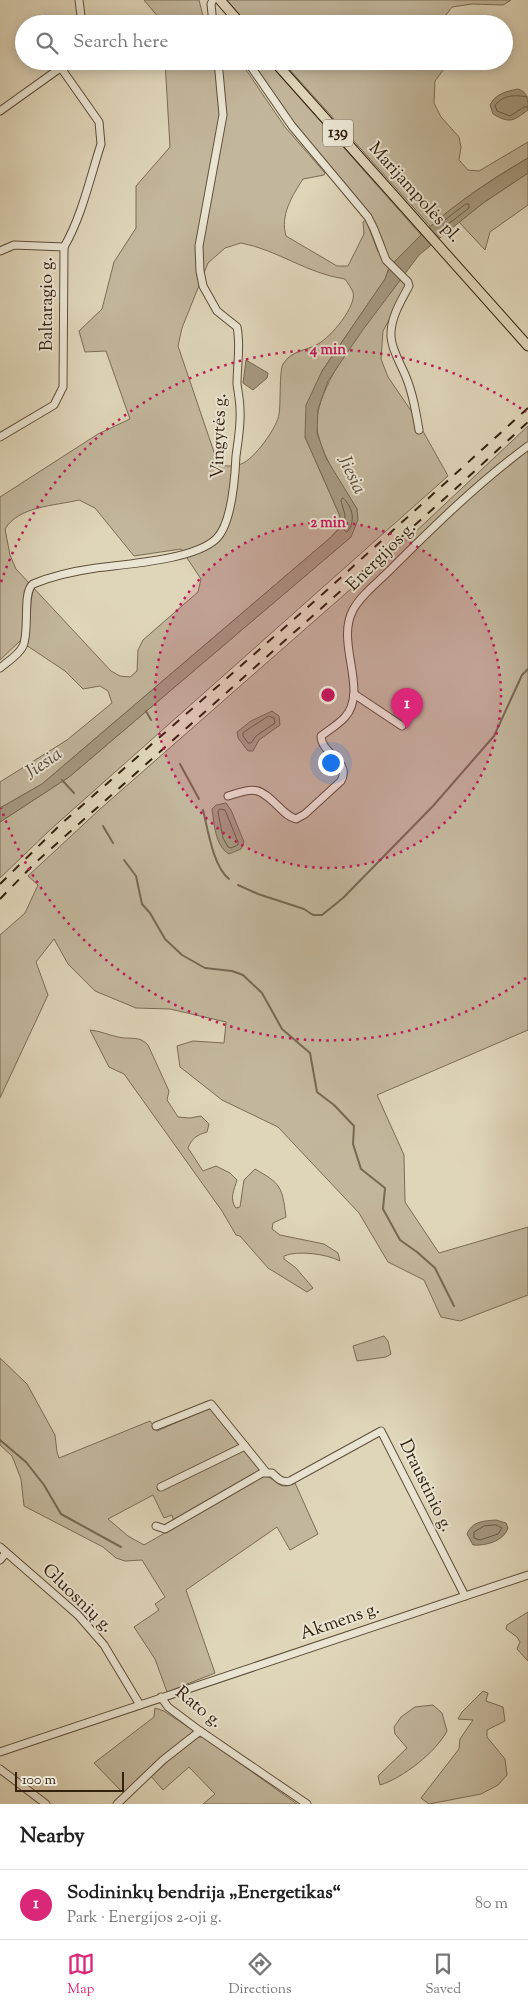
<!DOCTYPE html>
<html lang="en">
<head>
<meta charset="utf-8">
<style>
	:root { --surface:#fff; --page:#f2f2f2; --text:#222; --muted:#767676; --line:#e0e0e0; --accent:#db2777 }
	body { margin:0; font-family:"Sorts Mill Goudy",serif; background:var(--page); color:var(--text) }
	.scale { position:absolute; left:15px; bottom:12px; width:109px; box-sizing:border-box; padding-left:5px; border:2px solid #33210e; border-top:0; font-size:14px; line-height:18px; white-space:nowrap; color:#33210e; -webkit-text-stroke:4px #eae4d2; paint-order:stroke }
	.you { position:absolute; left:330px; top:762px; width:18px; height:18px; margin:-12px; border:4px solid #fff; border-radius:50%; background:#1a73e8; box-shadow:0 0 0 8px #1a73e833 }
	.badge { display:grid; place-items:center; width:32px; height:32px; border-radius:50%; background:var(--accent); color:#fff; font-size:16px; font-weight:700 }
	.pin { position:absolute; translate:-50% -41px; filter:drop-shadow(0 1px 2px #0008) }
	.pin::after { content:''; position:absolute; top:26px; width:18px; height:15px; background:inherit; clip-path:polygon(0 0,100% 0,50% 100%) }
	.list { margin:0; padding:0; list-style:none }
	h2 { display:flex; justify-content:space-between; align-items:center; height:65px; margin:0; padding:0 20px; font-size:21px }
	h2 small { font-size:16px; font-weight:400; color:var(--muted) }
	.list li { display:grid; grid-template-columns:32px 1fr auto; gap:15px; align-items:center; box-sizing:border-box; height:70px; padding:0 20px; border-top:1px solid var(--line) }
	.list b { display:block; font-size:19px; white-space:nowrap }
	.list p { margin:0; font-size:16px; white-space:nowrap; color:var(--muted) }
	.list em { font-size:16px; font-style:normal; color:var(--muted) }
	.icon { flex:none; width:28px; height:28px; fill:none; stroke:currentColor; stroke-width:2; stroke-linecap:round; stroke-linejoin:round }
	.map { position:relative; flex:none; width:528px; height:1804px; overflow:hidden }
	.search { position:absolute; background:var(--surface); box-shadow:0 2px 12px #0003; left:15px; right:15px; top:15px; height:55px; display:flex; align-items:center; gap:12px; box-sizing:border-box; padding:0 18px; border-radius:28px; color:var(--muted); font-size:19px }
	.sheet { height:135px; background:var(--surface) }
	nav { display:flex; justify-content:space-around; align-items:center; box-sizing:border-box; height:70px; border-top:1px solid var(--line); background:var(--surface); font-size:14px; color:var(--muted) }
	nav a { display:grid; justify-items:center; gap:2px }
	nav .on { color:var(--accent) }
	.map>svg:first-child { display:block }
</style>
</head>
<body>
<div class="map">
<svg width="528" height="1804" viewBox="0 0 528 1804">
	<rect width="100%" height="100%" fill="#dfd5b9"/>
	<filter id="stains"><feTurbulence type="fractalNoise" baseFrequency=".004" numOctaves="4"/><feColorMatrix values="0 0 0 0 .2 0 0 0 0 .09 0 0 0 0 .02 0 0 0 .5 -.17"/></filter>
	<radialGradient id="worn" r=".72"><stop offset=".6" stop-color="#630" stop-opacity="0"/><stop offset="1" stop-color="#630" stop-opacity=".3"/></radialGradient>
	<g fill="#c2b69c" stroke="#7a6c55" fill-rule="evenodd">
		<path d="M144,0H199L205,24H160L159,18Z"/>
		<path d="M226,0H511L503,5L472,4L452,7L446,15V24H248Z"/>
		<path d="M165,61H240L285,127L325,173L324,175L303,179C292,196 280,215 286,236L337,266H348L364,234L363,222L366,220L378,252L385,249C381,218 316,153 295,125C280,104 266,82 252,61H267L421,235L389,267L385,279L322,371L305,437L340,516L339,528L330,538L42,784L0,808V782L67,740L112,703L108,691L100,686L83,689L65,671L20,641L0,660V497L98,434L130,419L106,351L85,352L79,331L102,309L114,262L136,228V186L170,147ZM241,243C278,250 308,274 345,279C348,283 351,288 353,292C357,306 331,337 318,344C306,351 292,350 283,364C279,372 281,403 279,414C278,426 254,460 241,464C237,466 231,466 226,466L216,458L178,346L182,328L208,263L225,248ZM79,500L95,508L134,556L181,549L201,579L198,592L143,640L138,650L137,671L130,677L120,676L111,671L16,569L10,555L5,529C19,506 54,506 79,500Z"/>
		<path d="M282,61H450L435,81L434,103L441,117L459,137L461,147L459,160L468,170L479,171L528,142V158C493,178 460,200 431,227Z"/>
		<path d="M528,173V205L490,232L485,250L459,222L483,203Z"/>
		<path d="M401,279L404,282L406,289L383,331L381,359L388,377L414,415L448,476L51,829L0,878V822L69,777L351,537L357,509C343,486 324,461 318,434C307,391 375,313 401,279Z"/>
		<path d="M528,426V1030L377,1095L404,1155L405,1202L439,1253L528,1227V1295L460,1321L441,1317L424,1280L388,1262L359,1213L278,1127L222,1100L180,1067L177,1046L193,1041L224,1043L226,1022L170,1009L136,1008L95,991L68,964L54,939L36,962L48,995L0,1098V935L25,913L38,885L28,876L99,810L410,537Z"/>
		<path d="M90,1030C101,1031 108,1035 118,1037C130,1040 139,1035 148,1045L169,1091L167,1100L178,1117L190,1118L201,1116L209,1124L207,1132C197,1135 192,1138 188,1148L203,1171L216,1166L230,1173L237,1180C234,1190 229,1199 236,1208L240,1207L244,1180L255,1169C281,1184 282,1186 286,1217L273,1223L272,1229L280,1235L324,1244L338,1253L340,1261C327,1254 297,1250 284,1256V1259L296,1268L313,1288L307,1292L268,1268L240,1236L236,1235L222,1211L124,1074L109,1067Z"/>
		<path d="M384,1336L388,1341L391,1354L386,1357L357,1361L353,1346Z"/>
		<path d="M0,1358L27,1384L55,1435L57,1452L59,1458L150,1421L157,1431L210,1408L262,1470L174,1522L172,1515L164,1518L153,1495L108,1519L128,1536L144,1545L264,1476C278,1478 277,1492 295,1483L318,1534L290,1550L277,1527L186,1590L215,1673L167,1692L155,1659L134,1627L159,1610L155,1604L165,1597L142,1560L125,1561L116,1558L103,1547L24,1506L21,1479L12,1456L0,1445Z"/>
		<path d="M528,1612V1661L517,1649L520,1642L517,1637L506,1629L507,1625Z"/>
		<path d="M483,1691L488,1693L486,1701L503,1707L505,1721L487,1730V1737L505,1759L507,1775L498,1785L481,1794L429,1804L421,1798L459,1749L460,1739L473,1720L458,1719L462,1712Z"/>
		<path d="M433,1705L442,1713L447,1731C436,1752 403,1778 380,1785L378,1776L407,1748L395,1734L394,1727L401,1717L415,1707Z"/>
		<path d="M155,1708L164,1711L194,1731L124,1794L94,1763L154,1717Z"/>
		<path d="M198,1737H203L297,1804H203L215,1794L189,1767L163,1790L150,1775Z"/>
	</g>
	<g fill="#a5987f" stroke="#776852">
		<path d="M518,89C528,92 528,100 528,110C513,121 510,124 493,114L490,105C495,94 507,91 518,89Z"/>
		<path d="M528,158V173L483,203L419,255L362,331L328,381L318,409L317,433L326,458L357,509L358,520L351,537L69,777L0,822V808L42,784L330,538L339,529L340,516L305,437L306,405L322,371L385,279C390,263 400,257 410,246C444,210 486,183 528,158Z"/>
		<path d="M246,360L268,373L267,378L253,390L243,383Z"/>
		<path d="M272,711L279,716L280,725L259,740L253,751H248L238,738L237,732L251,721Z"/>
		<path d="M226,803L231,810L244,842L241,849L229,854C215,846 214,823 212,809L216,805Z"/>
		<path d="M496,1520L506,1523L508,1528C504,1541 486,1546 473,1545L467,1534C472,1521 484,1521 496,1520Z"/>
	</g>
	<g fill="none" stroke-linecap="round" stroke-linejoin="round">
		<g stroke="#6c5c46" stroke-width="1">
			<path d="M528,97C515,95 505,94 495,105L497,111L510,116L524,107H528"/>
			<path d="M466,204H469V208L447,225H444V221Z"/>
			<path d="M343,498C353,507 356,522 347,532L344,530L345,515L341,501Z"/>
			<path d="M269,716L274,718L275,723L256,736L251,743H248L243,736V733Z"/>
			<path d="M220,809L225,810L238,842V845L231,848L228,847L223,838L218,812Z"/>
			<path d="M496,1525L502,1528L498,1534L480,1540L474,1538V1532L484,1526Z"/>
		</g>
		<g stroke="#776852" stroke-width="2">
			<path d="M146,711L151,720"/>
			<path d="M180,764L199,799"/>
			<path d="M62,780L74,793"/>
			<path d="M203,810C208,830 213,866 229,879"/>
			<path d="M103,826L113,843"/>
			<path d="M124,860L136,876L142,904L150,913L165,939L182,955L205,968L232,971L243,975L262,993L282,1029L310,1053L317,1092L334,1105L354,1126L353,1144L361,1169L385,1188L383,1209L400,1240L417,1252L435,1268L454,1306"/>
			<path d="M238,885L258,894L304,909L313,915H322L343,898L433,806L494,736L522,675L528,669"/>
			<path d="M0,1440L26,1462L44,1485L61,1514L121,1547"/>
		</g>
		<g stroke="#5e4e39" stroke-width="9">
			<g id="minor">
				<path d="M79,0L82,24"/>
				<path d="M213,24L211,4L213,0"/>
				<path d="M247,61L292,126L368,217L374,229L386,260L408,282L409,286C401,301 390,318 391,337C392,351 401,364 406,377C413,394 416,412 419,430"/>
				<path d="M0,111L70,61"/>
				<path d="M0,251L14,245L64,247"/>
				<path d="M0,437L54,405L63,387L64,247C82,216 90,178 101,144L99,122L61,68"/>
				<path d="M0,668C7,662 19,655 23,646C30,630 22,592 33,584C52,576 75,571 96,568C126,564 194,560 216,539C232,524 235,477 236,456C238,441 241,425 240,410C240,401 238,392 237,384C237,364 241,346 237,327L217,311L203,286L200,271L199,246L223,115L218,61"/>
				<path d="M354,694L402,726"/>
				<path d="M228,796C256,787 259,787 280,808C285,813 289,817 296,819L305,814L341,781C352,761 321,754 321,736C329,730 339,724 345,717C369,690 335,643 353,610C361,595 377,583 389,571C433,527 478,483 528,446"/>
				<path d="M156,1426L211,1404L266,1472"/>
				<path d="M161,1487L245,1446"/>
				<path d="M156,1526L165,1529L262,1473H272C278,1479 282,1483 290,1481L381,1431L465,1596"/>
				<path d="M0,1547L78,1615L104,1645L140,1705"/>
				<path d="M0,1560L6,1553"/>
				<path d="M161,1697L168,1707L200,1731L307,1804"/>
				<path d="M0,1752L528,1575"/>
				<path d="M0,1769L46,1804"/>
				<path d="M117,1804L163,1760L200,1731"/>
			</g>
		</g>
		<g stroke="#33210e" stroke-width="11">
			<g id="major">
				<path d="M220,0L241,24"/>
				<path d="M274,61L528,346"/>
			</g>
		</g>
		<use href="#minor" stroke="#eae4d2" stroke-width="7"/>
		<use href="#major" stroke="#dfd5b9" stroke-width="9"/>
		<g stroke="#33210e" stroke-width="2" stroke-dasharray="9 9" stroke-linecap="butt">
			<path d="M0,884L61,824L326,591L528,408"/>
			<path d="M0,899L35,863L453,491L528,422"/>
		</g>
	</g>
	<circle cx="328" cy="695" r="173" fill="#c2185b" fill-opacity=".12"/>
	<g fill="none" stroke="#c2185b" stroke-width="2.5" stroke-dasharray="2.5 5">
		<circle cx="328" cy="695" r="173"/>
		<path d="M526 978A346 346 0 0 1 1 808M1 582A346 346 0 0 1 526 412"/>
	</g>
	<g text-anchor="middle" dominant-baseline="central" stroke-width="4" stroke-linejoin="round" paint-order="stroke">
		<rect fill="#eae4d2" stroke="#6a5c49" stroke-width="1" x="323" y="119.5" width="30" height="27" rx="4"/>
		<g font-size="16" font-weight="bold" fill="#33210e">
			<text x="338" y="133">139</text>
		</g>
		<g font-size="18" fill="#33210e" stroke="#eae4d2">
			<text transform="translate(414 193) rotate(48)">Marijampolės pl.</text>
			<text transform="translate(48 304) rotate(-90)">Baltaragio g.</text>
			<text transform="translate(220 436) rotate(-88)">Vingytės g.</text>
			<text transform="translate(382 557) rotate(-45)">Energijos g.</text>
			<text transform="translate(425 1486) rotate(64)">Draustinio g.</text>
			<text transform="translate(77 1599) rotate(44)">Gluosnių g.</text>
			<text transform="translate(340 1622) rotate(-19)">Akmens g.</text>
			<text transform="translate(198 1708) rotate(39)">Rato g.</text>
		</g>
		<g font-size="19" font-style="italic" fill="#5b4b36" stroke="#eae4d2">
			<text transform="translate(351 475) rotate(64)">Jiesia</text>
			<text transform="translate(44 764) rotate(-35)">Jiesia</text>
		</g>
	</g>
	<circle cx="328" cy="695" r="8" fill="#c2185b" stroke="#eae4d2" stroke-width="2.5"/>
	<g font-size="15" text-anchor="middle" font-weight="bold" fill="#c2185b" stroke="#eae4d2" stroke-width="4" stroke-linejoin="round" paint-order="stroke">
		<text x="328" y="354">4 min</text>
		<text x="328" y="527">2 min</text>
	</g>
	<rect width="100%" height="100%" filter="url(#stains)"/>
	<rect width="100%" height="100%" fill="url(#worn)"/>
</svg>
<div class="scale">100 m</div>
<div class="you"></div>
<div class="pin badge" style="left:407px;top:729px">1</div>
<div class="search"><svg class="icon" aria-label="search" viewBox="0 0 24 24"><circle cx="10" cy="10" r="6"/><path d="M15 15l6 6"/></svg>Search here</div>
</div>
<section class="sheet">
<h2>Nearby<small></small></h2>
<ul class="list">
<li><span class="badge">1</span><div><b>Sodininkų bendrija „Energetikas“</b><p>Park · Energijos 2-oji g.</p></div><em>80 m</em></li>
</ul>
</section>
<nav>
<a class="on"><svg class="icon" aria-label="map" viewBox="0 0 24 24"><path d="M3 6l6-2 6 2 6-2v14l-6 2-6-2-6 2zM9 4v14M15 6v14"/></svg>Map</a>
<a><svg class="icon" aria-label="directions" viewBox="0 0 24 24"><path d="M12 3l9 9-9 9-9-9zM9 14v-3h6M13 9l2 2-2 2"/></svg>Directions</a>
<a><svg class="icon" aria-label="saved" viewBox="0 0 24 24"><path d="M7 4h10v16l-5-4-5 4z"/></svg>Saved</a>
</nav>
</body>
</html>
